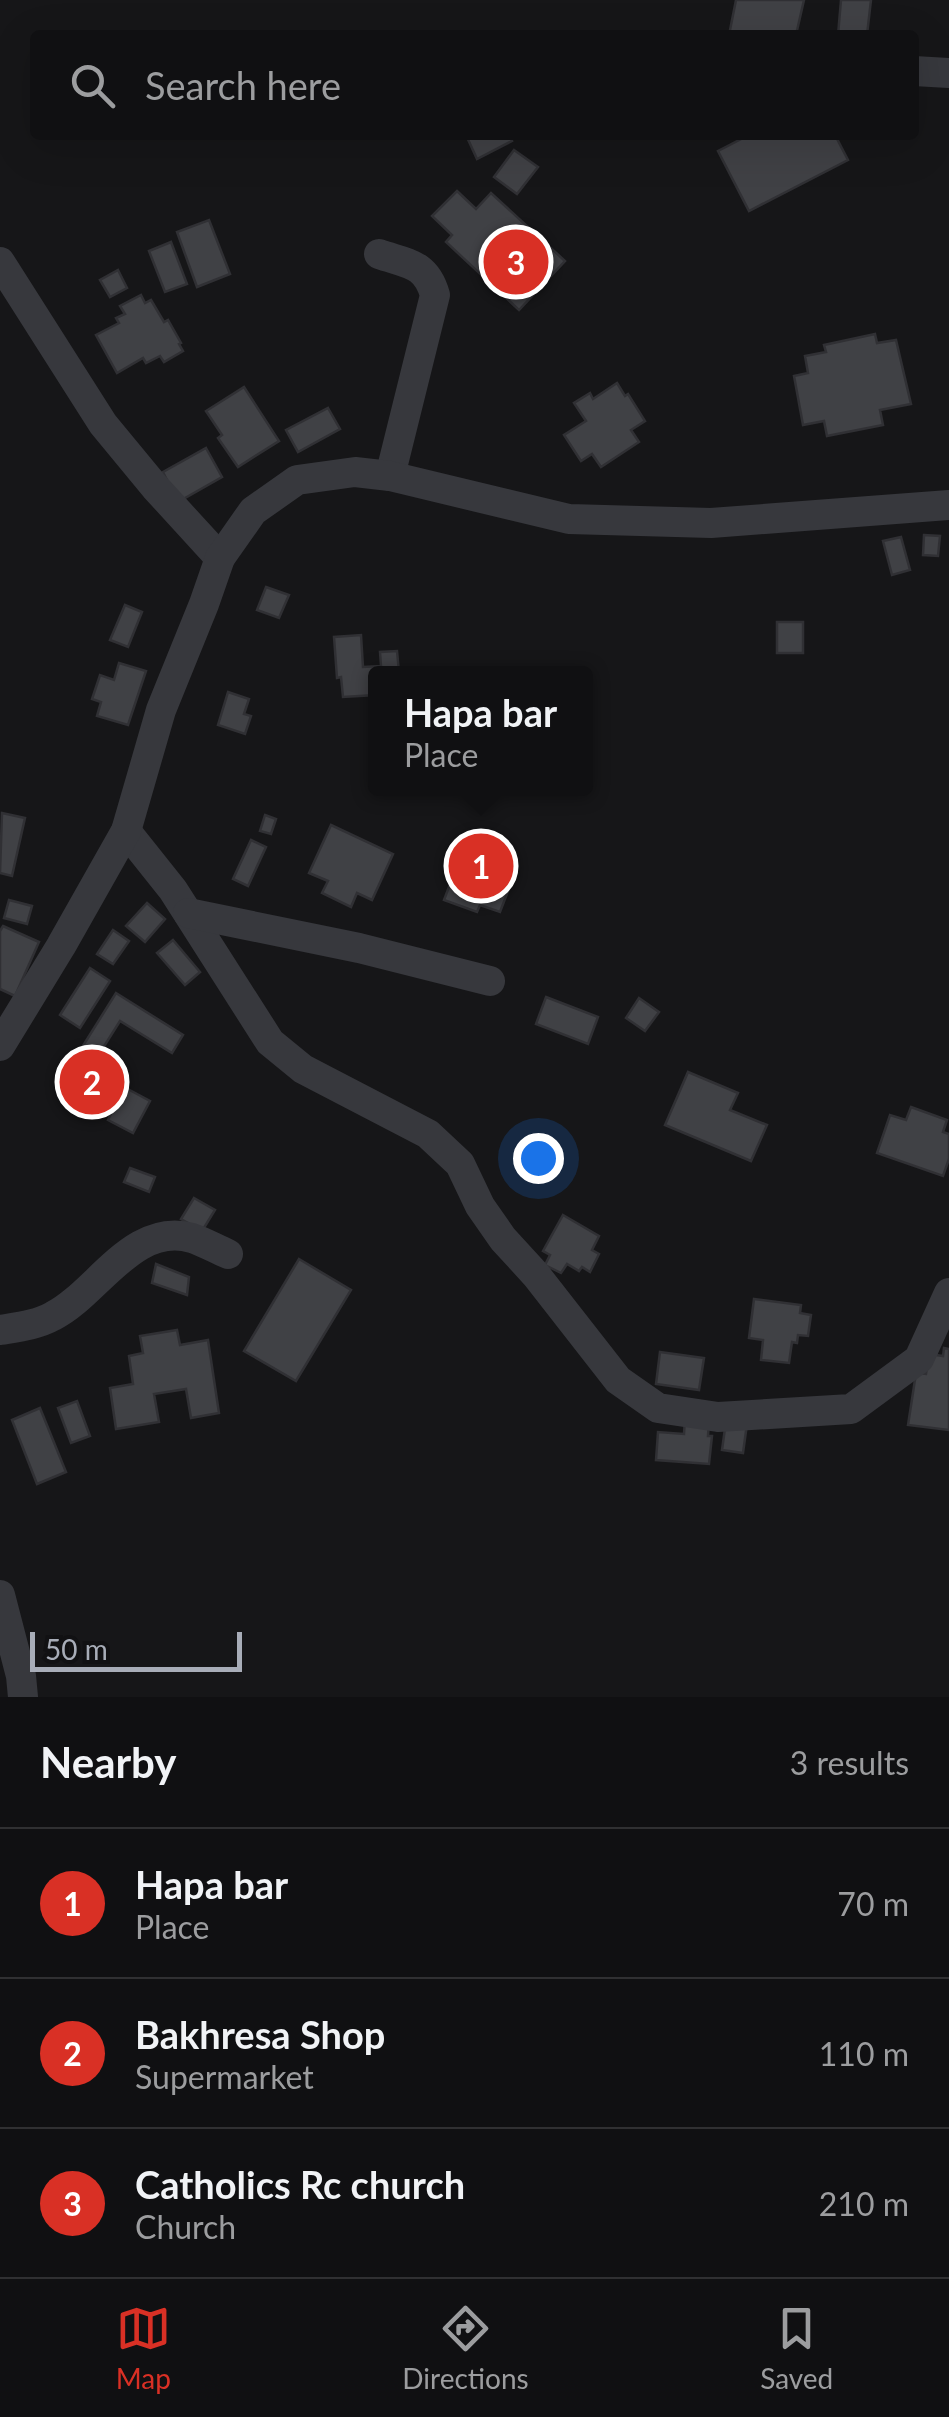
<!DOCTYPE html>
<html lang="en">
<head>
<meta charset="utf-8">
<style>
	:root { --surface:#101012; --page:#19191b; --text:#f1f3f6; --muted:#9c9d9f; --line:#303032; --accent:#d93025 }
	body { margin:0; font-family:Lato,sans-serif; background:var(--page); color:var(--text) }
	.scale { position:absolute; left:30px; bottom:25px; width:212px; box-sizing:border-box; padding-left:10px; border:5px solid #a8adb8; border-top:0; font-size:28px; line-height:35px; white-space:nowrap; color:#a8adb8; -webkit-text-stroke:8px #111113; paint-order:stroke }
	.you { position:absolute; left:538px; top:1158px; width:35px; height:35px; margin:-25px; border:8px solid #fff; border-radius:50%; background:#1a73e8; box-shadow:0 0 0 15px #1a73e833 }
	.badge { display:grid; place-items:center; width:65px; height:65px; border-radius:50%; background:var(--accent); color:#fff; font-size:32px; font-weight:700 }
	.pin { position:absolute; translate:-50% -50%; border:5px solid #fff; box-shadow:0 2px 10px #0006 }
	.popup { position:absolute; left:368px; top:666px; width:225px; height:130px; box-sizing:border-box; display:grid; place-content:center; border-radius:10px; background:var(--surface); filter:drop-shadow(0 2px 8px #0005); font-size:32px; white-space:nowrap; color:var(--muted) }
	.popup b { font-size:38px; color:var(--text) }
	.popup::after { content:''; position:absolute; left:50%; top:100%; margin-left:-20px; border:20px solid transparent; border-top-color:var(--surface) }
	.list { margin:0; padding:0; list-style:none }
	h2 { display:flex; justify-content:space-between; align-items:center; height:130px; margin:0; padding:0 40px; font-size:42px }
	h2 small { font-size:32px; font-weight:400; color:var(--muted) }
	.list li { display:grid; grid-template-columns:65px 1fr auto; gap:30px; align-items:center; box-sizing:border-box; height:150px; padding:0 40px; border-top:2px solid var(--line) }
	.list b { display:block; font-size:38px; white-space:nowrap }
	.list p { margin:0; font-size:32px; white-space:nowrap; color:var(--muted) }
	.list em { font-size:32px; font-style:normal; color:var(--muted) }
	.icon { flex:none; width:55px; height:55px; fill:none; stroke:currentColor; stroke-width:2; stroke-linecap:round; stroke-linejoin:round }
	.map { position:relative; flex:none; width:949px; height:1697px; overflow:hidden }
	.search { position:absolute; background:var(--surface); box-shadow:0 10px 40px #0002; left:30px; right:30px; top:30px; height:110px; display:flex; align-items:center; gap:25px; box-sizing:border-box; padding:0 35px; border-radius:10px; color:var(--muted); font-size:38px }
	.sheet { height:580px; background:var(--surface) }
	nav { display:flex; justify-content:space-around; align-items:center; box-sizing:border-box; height:140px; border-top:2px solid var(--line); background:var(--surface); font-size:28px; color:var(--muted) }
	nav a { display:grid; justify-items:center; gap:5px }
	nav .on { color:var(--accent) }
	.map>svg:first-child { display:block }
</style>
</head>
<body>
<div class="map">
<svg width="949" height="1697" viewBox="0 0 949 1697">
	<rect width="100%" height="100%" fill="#161618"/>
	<g fill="#404145" stroke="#303034" stroke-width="2.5">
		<path d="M736,0H804L796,35H729Z"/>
		<path d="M841,0H871L867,35H838Z"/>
		<path d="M466,135H509L512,141L477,159Z"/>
		<path d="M749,135H835L848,160L749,211L718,151Z"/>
		<path d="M514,150L538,167L517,194L494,177Z"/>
		<path d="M457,191L476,209L491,193L565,261L519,310L446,242L452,235L432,216Z"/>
		<path d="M209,220L230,274L197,287L177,232Z"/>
		<path d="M171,242L187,284L165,292L149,251Z"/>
		<path d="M118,270L127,288L110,297L100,280Z"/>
		<path d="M141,295L145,303L151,300L164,322L168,320L181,343L179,344L183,351L164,362L160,356L146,363L143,358L117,373L96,335L119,323L116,318L125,314L120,306Z"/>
		<path d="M875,334L877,343L896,340L911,404L880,410L883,425L827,436L824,421L803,425L794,376L808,373L805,356L826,352L824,345Z"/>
		<path d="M617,383L625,396L628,394L645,421L631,430L639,442L601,467L592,454L581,461L564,435L586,421L574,403L590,393L593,399Z"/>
		<path d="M244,387L279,441L238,467L218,438L222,435L206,411Z"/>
		<path d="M328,408L340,429L298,452L286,430Z"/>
		<path d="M206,448L222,477L178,502L163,472Z"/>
		<path d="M924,535L940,536L938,556L923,555Z"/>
		<path d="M901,537L910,570L892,575L883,541Z"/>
		<path d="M266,587L289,595L279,618L257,610Z"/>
		<path d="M125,605L142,612L128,647L110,640Z"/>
		<rect x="777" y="622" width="26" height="31"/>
		<path d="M361,635L363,667L381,666L380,652L397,651L399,672L376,674V695L343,697L341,677L337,678L334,637Z"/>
		<path d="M119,663L146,671L128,725L97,716L101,702L92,699L100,675L114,680Z"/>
		<path d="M228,692L249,699L244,714L251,716L245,734L218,725Z"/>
		<path d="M2,813L25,818L12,876L0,873Z"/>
		<path d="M265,815L276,819L271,834L260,831Z"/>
		<path d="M331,825L393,854L372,900L357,893L351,907L322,893L328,881L309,873Z"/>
		<path d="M469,834L511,850L499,882L510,886L500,912L480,905L477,912L444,900Z"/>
		<path d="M251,840L266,847L248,886L233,879Z"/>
		<path d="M9,900L32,906L27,924L4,918Z"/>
		<path d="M147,903L165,919L145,942L126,926Z"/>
		<path d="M3,926L39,942L15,996L0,989V931Z"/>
		<path d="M113,930L129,941L113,964L97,954Z"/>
		<path d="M173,940L200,972L185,985L157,953Z"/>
		<path d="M90,968L110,981L80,1028L60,1015Z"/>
		<path d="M116,993L183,1035L172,1053L120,1021L91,1067L76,1057Z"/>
		<path d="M546,997L598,1017L588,1044L536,1024Z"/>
		<path d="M639,998L659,1012L645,1031L626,1018Z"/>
		<path d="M89,1069L106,1078L96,1095L79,1086Z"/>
		<path d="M688,1072L738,1093L730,1110L767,1125L751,1161L665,1125Z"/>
		<path d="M124,1087L150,1101L133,1133L108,1120Z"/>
		<path d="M911,1107L947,1120L943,1132L949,1134V1159L943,1176L877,1153L890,1115L906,1120Z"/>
		<path d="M130,1168L155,1177L149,1192L124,1182Z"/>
		<path d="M194,1198L215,1210L202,1231L181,1219Z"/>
		<path d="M563,1215L599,1236L592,1250L599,1254L590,1272L582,1267L579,1271L567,1264L561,1273L545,1265L550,1255L543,1251Z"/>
		<path d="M299,1259L351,1290L296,1381L244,1351Z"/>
		<path d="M156,1264L189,1277L187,1295L152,1283Z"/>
		<path d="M754,1299L801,1305L800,1313L811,1315L808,1336L798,1335L797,1343L792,1342L789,1363L761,1360L763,1340L749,1338Z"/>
		<path d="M177,1330L180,1345L208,1340L219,1413L191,1418L186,1389L154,1394L159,1422L116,1429L110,1388L133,1384L129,1356L143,1353L140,1336Z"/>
		<path d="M944,1348L949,1349V1430L908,1425L916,1373L926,1374L929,1354L943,1356Z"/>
		<path d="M660,1352L704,1358L699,1390L656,1384Z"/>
		<path d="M77,1401L90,1436L71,1443L58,1408Z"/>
		<path d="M40,1408L66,1472L37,1484L12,1420Z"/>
		<path d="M685,1418L709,1420L708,1436H712L709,1464L656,1460L658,1432L684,1434Z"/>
		<path d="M726,1421L747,1424L743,1453L722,1450Z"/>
	</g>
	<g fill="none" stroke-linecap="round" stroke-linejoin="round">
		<g stroke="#37383d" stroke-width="30">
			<path d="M914,71L949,73"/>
			<path d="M379,254C408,264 426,263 435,295L390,476"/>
			<path d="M0,262L103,424L155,487L220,558"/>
			<path d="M126,831L173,890L270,1042L303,1069L428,1134L460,1164L480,1206L503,1239L536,1275L618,1380L658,1408L718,1417L851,1409L919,1359L949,1293"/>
			<path d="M188,913L359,948L490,981"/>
			<path d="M0,1046L61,946L126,831L161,710L204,604L220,558L253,511L297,480L355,472L390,476L569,519L711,523L949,505"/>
			<path d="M0,1330C18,1327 37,1325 53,1316C97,1294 133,1221 192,1238C204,1242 216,1249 228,1254"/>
			<path d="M0,1595L21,1676L23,1697"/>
		</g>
	</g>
</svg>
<div class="scale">50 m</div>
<div class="you"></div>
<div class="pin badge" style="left:481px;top:866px">1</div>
<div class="popup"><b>Hapa bar</b>Place</div>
<div class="pin badge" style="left:92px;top:1082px">2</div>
<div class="pin badge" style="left:516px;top:262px">3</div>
<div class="search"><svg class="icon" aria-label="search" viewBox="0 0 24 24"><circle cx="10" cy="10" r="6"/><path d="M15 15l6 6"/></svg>Search here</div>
</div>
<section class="sheet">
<h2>Nearby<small>3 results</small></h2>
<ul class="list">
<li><span class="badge">1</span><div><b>Hapa bar</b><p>Place</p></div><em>70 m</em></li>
<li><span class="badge">2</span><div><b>Bakhresa Shop</b><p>Supermarket</p></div><em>110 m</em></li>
<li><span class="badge">3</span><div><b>Catholics Rc church</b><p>Church</p></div><em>210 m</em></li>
</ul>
</section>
<nav>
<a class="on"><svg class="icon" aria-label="map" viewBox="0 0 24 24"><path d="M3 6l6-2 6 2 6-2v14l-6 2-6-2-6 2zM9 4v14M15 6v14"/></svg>Map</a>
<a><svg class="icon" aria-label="directions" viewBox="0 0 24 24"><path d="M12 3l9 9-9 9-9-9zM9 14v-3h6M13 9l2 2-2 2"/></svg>Directions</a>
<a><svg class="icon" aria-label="saved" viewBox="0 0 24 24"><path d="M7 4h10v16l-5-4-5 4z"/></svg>Saved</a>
</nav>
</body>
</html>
